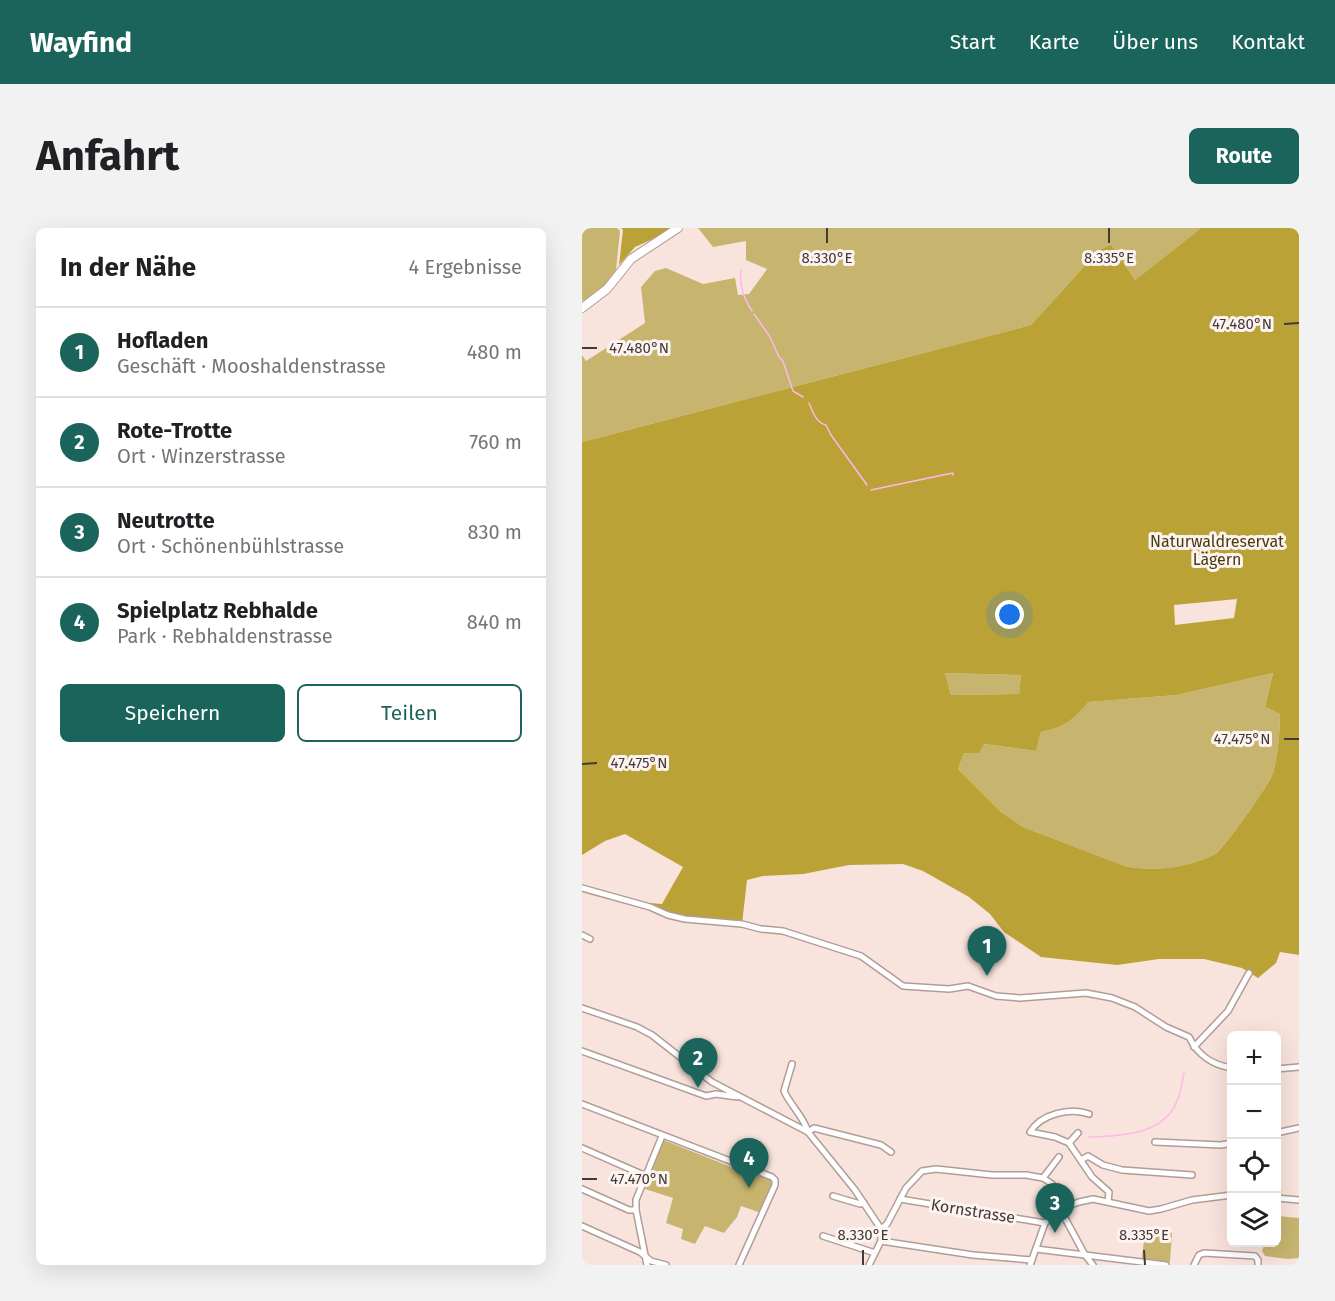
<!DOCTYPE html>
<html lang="de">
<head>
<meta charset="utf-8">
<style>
	:root { --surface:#fff; --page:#f2f2f2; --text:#202124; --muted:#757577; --line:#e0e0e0; --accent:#1a645b }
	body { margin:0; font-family:"Fira Sans",sans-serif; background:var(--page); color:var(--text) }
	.controls { position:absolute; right:18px; bottom:18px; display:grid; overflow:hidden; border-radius:9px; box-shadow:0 6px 24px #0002 }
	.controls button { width:54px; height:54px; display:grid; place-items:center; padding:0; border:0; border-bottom:2px solid var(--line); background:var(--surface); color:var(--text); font:30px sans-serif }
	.you { position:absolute; left:428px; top:387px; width:21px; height:21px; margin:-15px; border:4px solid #fff; border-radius:50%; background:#1a73e8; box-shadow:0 0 0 9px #1a73e833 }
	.badge { display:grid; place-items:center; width:39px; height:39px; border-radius:50%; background:var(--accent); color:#fff; font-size:20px; font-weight:700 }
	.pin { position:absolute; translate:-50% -50px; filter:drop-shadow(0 2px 3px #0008) }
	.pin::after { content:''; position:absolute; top:32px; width:21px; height:18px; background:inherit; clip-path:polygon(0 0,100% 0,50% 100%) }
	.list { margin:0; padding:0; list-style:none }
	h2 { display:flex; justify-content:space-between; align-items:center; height:78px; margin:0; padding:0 24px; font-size:26px }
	h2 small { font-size:20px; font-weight:400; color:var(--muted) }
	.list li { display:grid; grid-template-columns:39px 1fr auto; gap:18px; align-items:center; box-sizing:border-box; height:90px; padding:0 24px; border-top:2px solid var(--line) }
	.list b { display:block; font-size:22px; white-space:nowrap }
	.list p { margin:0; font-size:20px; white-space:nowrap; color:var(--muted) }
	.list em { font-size:20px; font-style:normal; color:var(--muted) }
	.actions { display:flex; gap:12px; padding:18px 24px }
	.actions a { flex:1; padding:14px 0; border:2px solid var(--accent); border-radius:9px; text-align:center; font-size:21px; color:var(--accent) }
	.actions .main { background:var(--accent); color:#fff }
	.icon { flex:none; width:33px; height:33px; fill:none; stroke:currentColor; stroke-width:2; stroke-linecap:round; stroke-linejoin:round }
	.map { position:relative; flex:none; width:717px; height:1037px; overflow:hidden; border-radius:9px }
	header { display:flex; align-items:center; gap:36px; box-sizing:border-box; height:84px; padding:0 30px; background:var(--accent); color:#fff }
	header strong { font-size:28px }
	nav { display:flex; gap:33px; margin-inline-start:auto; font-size:21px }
	.intro { display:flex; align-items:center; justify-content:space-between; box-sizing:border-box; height:144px; padding:0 36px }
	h1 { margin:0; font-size:42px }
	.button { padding:15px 27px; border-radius:9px; background:var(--accent); color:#fff; font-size:21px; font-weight:700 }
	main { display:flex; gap:36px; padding:0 36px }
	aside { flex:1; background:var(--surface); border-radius:9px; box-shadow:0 6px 24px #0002 }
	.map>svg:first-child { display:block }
</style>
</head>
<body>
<header>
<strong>Wayfind</strong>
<nav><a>Start</a><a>Karte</a><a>Über uns</a><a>Kontakt</a></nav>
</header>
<div class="intro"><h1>Anfahrt</h1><a class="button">Route</a></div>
<main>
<aside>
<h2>In der Nähe<small>4 Ergebnisse</small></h2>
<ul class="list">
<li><span class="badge">1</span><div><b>Hofladen</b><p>Geschäft · Mooshaldenstrasse</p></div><em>480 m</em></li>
<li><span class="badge">2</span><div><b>Rote-Trotte</b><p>Ort · Winzerstrasse</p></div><em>760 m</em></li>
<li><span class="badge">3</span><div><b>Neutrotte</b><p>Ort · Schönenbühlstrasse</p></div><em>830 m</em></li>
<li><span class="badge">4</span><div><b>Spielplatz Rebhalde</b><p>Park · Rebhaldenstrasse</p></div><em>840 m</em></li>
</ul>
<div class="actions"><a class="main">Speichern</a><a>Teilen</a></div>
</aside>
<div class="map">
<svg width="717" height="1037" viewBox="0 0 717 1037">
	<rect width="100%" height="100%" fill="#f9e3dd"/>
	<g fill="#c7b56f">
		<path d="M0,0H35L38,3L34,42L17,64L0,73Z"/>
		<path d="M116,0H619L553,52L529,18L517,22L449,97L0,214V127L4,133L63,95L59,59L73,43L84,40L121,56L153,50L156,67L167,66L185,41L164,32V13L131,19Z"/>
		<path d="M363,445L439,447L437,466L369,467Z"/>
		<path d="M691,445L683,479L698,486C698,505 696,526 691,545C689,554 641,622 633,626C609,640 570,644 543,638L441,599L419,584L376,541L382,525L402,516L454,523L459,504C483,499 490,493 505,474L595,467Z"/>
		<path d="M81,912L152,940L189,952C192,962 184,975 179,985L159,978L155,989L142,1005L123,998L113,1016L99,1011L101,1001L84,995L91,970L63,961Z"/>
		<path d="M695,988L717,990V1030L706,1031L683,1028L680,1023L683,1015L694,1014Z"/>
		<path d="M563,1002L590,1005L588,1034L560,1030Z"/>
	</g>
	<g fill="#bba237" fill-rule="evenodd">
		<path d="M39,0H89L84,5L53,19L37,37L41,2Z"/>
		<path d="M619,0H717V727L698,724L694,735L676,750L660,740L622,731H577L535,737L459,729L422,704L408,686L387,669L341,643L321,636L267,637L221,646L181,648L165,652L160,696L103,691L68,679V675L80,676L101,639L43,606L23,613L0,627V214L449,97L517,22L529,17L553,52ZM655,371L652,390L593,397L592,377ZM363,445L439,447L437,466L369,467ZM691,445L683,479L698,486C698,505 696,526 691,545C688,555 641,622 633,626C608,640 570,644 543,638L441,599L419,584L376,541L382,525H397L402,516L454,523L459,504C483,499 490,493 506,474L595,467Z"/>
	</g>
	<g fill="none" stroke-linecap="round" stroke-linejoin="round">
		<g stroke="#feb8e9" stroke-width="1.5">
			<path d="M159,42C157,57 162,71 170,83"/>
			<path d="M172,86L188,109L197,129L201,133L211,163L221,169"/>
			<path d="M227,175C231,184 234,195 244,197L249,207L285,257"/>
			<path d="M289,262L361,247L371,245V247"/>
			<path d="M507,909C538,908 582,907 595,873C599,865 600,854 602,845"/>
		</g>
		<g stroke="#b19d97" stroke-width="8">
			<g id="street">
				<path d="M0,660L68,679L86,687L103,691L160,696L179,701L201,703L279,728L321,758L367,761L386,758L414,768L438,770L504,765L530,770L553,779L584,799L607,809C616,827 629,837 650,840"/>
				<path d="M0,707L8,711"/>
				<path d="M0,780L55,799L70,807L130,854L226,904L273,962L299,1001V1013L287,1037"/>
				<path d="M612,819L646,783L667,745"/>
				<path d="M0,823L124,868L134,866L155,869"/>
				<path d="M210,836L202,863C208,877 222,889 226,904L232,900L299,917L309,924"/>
				<path d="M694,841L717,839"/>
				<path d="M0,876L190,949L193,952V957L157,1037"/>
				<path d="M507,886C488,879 459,886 448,904L473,909L487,915L510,949L527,964L526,974"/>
				<path d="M694,905L717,900"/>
				<path d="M573,914L639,917L650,915"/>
				<path d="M487,915L496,905"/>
				<path d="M0,920L64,948"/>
				<path d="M499,932L506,928L521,937L540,942L610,947"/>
				<path d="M461,950L477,929"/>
				<path d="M0,961L47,982H54"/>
				<path d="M251,968L278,976L282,975"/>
				<path d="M694,970L717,972"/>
				<path d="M318,971L463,995"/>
				<path d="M0,998L58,1024L69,1033L84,1037"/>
				<path d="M299,1001L305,996L324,960L340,943L354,941L410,947H444L461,950L470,956L478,981L463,995L448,1037"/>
				<path d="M241,1008L293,1025"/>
				<path d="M299,1013L391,1027L450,1032"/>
				<path d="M454,1021L584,1037"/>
				<path d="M65,1037L54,982V972L80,908"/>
				<path d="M511,1037L503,1027L478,981L497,974L511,971L567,983L579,981L610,972L650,967"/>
				<path d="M612,1037L617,1027L622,1025L673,1028L676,1032V1037"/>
			</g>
		</g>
		<g stroke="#b19d97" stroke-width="10">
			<path id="secondary" d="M0,80L25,61L49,31L96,0"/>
		</g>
		<use href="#street" stroke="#fff" stroke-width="5"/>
		<use href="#secondary" stroke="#fff" stroke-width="8"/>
	</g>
	<path fill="none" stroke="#423a37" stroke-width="2" d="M245,0V15M527,0V15M702,96L717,95M0,120H15M702,511H717M0,536L15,535M0,951H15M281,1022V1037M562,1022L563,1037"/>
	<g text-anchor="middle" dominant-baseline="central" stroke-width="6" stroke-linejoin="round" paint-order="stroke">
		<g font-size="16" fill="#473c10" stroke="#fdf4f1">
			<text x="635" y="313">Naturwaldreservat<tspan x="635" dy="18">Lägern</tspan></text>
		</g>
		<g font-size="16" fill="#423a37" stroke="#fdf4f1">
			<text transform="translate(391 983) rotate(9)">Kornstrasse</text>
		</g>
	</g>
	<g font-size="15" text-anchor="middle" fill="#423a37" stroke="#fdf4f1" stroke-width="6" stroke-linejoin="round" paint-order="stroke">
		<text x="245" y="35">8.330°E</text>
		<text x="527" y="35">8.335°E</text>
		<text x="660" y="101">47.480°N</text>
		<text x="57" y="125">47.480°N</text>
		<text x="660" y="516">47.475°N</text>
		<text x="57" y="540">47.475°N</text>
		<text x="57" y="956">47.470°N</text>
		<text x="281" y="1012">8.330°E</text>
		<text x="562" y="1012">8.335°E</text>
	</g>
</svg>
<div class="controls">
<button>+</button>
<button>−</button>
<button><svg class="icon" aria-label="locate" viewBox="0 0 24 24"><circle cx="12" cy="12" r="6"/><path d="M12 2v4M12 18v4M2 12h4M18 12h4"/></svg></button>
<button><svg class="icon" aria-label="layers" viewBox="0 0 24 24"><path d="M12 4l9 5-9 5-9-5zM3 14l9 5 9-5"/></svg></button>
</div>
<div class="you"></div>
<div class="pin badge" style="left:405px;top:748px">1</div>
<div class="pin badge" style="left:116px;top:860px">2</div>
<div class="pin badge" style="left:473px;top:1005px">3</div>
<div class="pin badge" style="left:167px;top:960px">4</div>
</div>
</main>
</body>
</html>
